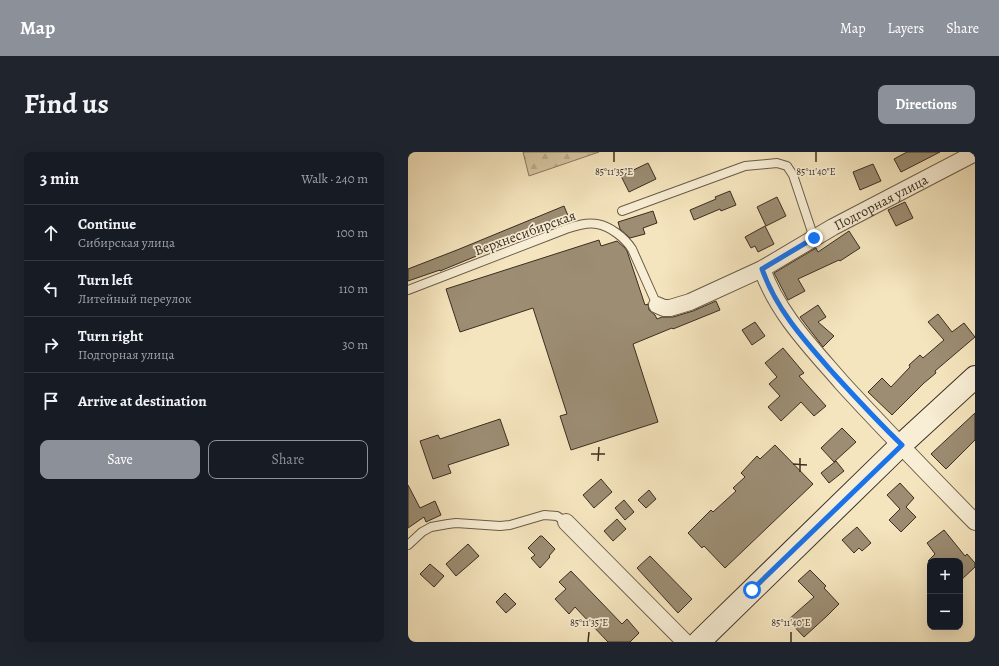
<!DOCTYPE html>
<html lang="en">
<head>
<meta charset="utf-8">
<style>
	:root { --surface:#171b24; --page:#20242c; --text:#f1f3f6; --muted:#9ea1a6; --line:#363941; --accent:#8c9099 }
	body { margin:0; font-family:Alegreya,serif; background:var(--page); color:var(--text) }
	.controls { position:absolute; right:12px; bottom:12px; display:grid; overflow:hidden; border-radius:8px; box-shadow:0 4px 16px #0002 }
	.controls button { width:36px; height:36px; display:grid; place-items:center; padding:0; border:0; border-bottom:1px solid var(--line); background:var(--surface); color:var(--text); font:20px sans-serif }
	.stop { position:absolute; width:12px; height:12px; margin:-9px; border:3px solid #1a73e8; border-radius:50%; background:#fff }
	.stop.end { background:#1a73e8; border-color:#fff; box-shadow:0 1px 4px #0008 }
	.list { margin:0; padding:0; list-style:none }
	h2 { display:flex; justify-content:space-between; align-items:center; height:52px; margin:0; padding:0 16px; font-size:17px }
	h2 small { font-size:13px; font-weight:400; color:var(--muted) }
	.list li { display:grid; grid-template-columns:26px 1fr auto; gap:12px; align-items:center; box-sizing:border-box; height:56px; padding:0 16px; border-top:1px solid var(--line) }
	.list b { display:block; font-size:15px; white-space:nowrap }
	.list p { margin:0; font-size:13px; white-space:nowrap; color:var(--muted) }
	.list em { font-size:13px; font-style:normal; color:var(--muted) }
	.actions { display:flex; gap:8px; padding:12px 16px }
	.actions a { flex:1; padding:9px 0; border:1px solid var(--accent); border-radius:8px; text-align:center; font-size:14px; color:var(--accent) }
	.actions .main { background:var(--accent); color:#fff }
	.icon { flex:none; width:22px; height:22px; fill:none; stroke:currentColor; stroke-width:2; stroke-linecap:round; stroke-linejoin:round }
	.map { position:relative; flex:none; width:567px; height:490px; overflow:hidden; border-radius:8px }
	header { display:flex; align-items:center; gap:24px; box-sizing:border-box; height:56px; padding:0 20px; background:var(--accent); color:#fff }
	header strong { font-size:19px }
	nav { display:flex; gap:22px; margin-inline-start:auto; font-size:14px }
	.intro { display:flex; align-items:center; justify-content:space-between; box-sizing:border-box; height:96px; padding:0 24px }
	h1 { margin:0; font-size:28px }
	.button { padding:10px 18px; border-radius:8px; background:var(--accent); color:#fff; font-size:14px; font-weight:700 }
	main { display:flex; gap:24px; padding:0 24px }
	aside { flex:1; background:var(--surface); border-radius:8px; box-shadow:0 4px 16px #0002 }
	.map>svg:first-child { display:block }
</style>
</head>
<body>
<header>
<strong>Map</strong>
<nav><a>Map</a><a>Layers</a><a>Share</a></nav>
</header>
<div class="intro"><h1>Find us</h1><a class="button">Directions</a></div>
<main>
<aside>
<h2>3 min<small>Walk · 240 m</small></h2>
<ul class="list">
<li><svg class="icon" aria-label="ahead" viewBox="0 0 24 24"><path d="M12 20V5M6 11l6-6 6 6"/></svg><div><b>Continue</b><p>Сибирская улица</p></div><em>100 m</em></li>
<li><svg class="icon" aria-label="left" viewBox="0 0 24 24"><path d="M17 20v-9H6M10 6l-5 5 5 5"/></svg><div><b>Turn left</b><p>Литейный переулок</p></div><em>110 m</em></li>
<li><svg class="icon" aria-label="right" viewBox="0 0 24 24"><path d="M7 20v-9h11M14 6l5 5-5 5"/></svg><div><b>Turn right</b><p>Подгорная улица</p></div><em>30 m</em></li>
<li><svg class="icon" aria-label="arrive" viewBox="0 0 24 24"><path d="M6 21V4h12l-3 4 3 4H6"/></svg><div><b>Arrive at destination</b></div></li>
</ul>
<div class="actions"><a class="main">Save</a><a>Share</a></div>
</aside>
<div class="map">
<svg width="567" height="490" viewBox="0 0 567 490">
	<defs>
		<pattern id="forest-firs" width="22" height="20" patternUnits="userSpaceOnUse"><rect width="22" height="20" fill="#d6c6a3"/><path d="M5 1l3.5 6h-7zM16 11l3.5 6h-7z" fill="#b9aa8c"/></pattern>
	</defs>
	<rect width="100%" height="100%" fill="#f5e5be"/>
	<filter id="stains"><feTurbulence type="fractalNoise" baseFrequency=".005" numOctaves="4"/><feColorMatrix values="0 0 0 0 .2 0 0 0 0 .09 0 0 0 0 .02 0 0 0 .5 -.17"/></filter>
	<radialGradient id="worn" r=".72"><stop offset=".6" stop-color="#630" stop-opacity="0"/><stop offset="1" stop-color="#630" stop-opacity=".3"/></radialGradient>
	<path fill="url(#forest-firs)" stroke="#897a62" d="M115,0H191L121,24Z"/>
	<g fill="#9c8d73" stroke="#3c2e21">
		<path d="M499,0H532L493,20L486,7Z"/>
		<path d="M240,11L248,27L221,40L213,24Z"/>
		<path d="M465,12L473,29L452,38L445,20Z"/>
		<path d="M322,39L328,53L313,59L312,57L286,68L282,58L308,47L307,45Z"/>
		<path d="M369,45L378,64L358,74L349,55Z"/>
		<path d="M497,50L505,66L488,74L480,58Z"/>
		<path d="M156,54L161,66L32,119V118L0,129V117L49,98Z"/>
		<path d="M245,59L249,71L235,76L237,82L222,86L212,77L210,70Z"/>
		<path d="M357,74L366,92L350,100L347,94L343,96L337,85Z"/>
		<path d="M441,79L452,96L432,109L431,108L390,127L397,139L380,148L366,121L408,96L410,100Z"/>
		<path d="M191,88L193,94L209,89L217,96L219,99L237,153L240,152L241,158L247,163L249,167L254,165H265L285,159L308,149L312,158L265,177L264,176L225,192L250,270L163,298L152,264L159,262L125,156L52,180L38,137Z"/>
		<path d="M410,153L418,165L410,170L426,184L415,195L392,165Z"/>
		<path d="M530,162L544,180L556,171L567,185L527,219L528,221L516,231L484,263L460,240L474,226L483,235L502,215L501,213L512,203L515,206L536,188L520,170Z"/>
		<path d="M347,170L357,184L344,193L334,178Z"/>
		<path d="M375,196L396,221L391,224L418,254L406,264L393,250L373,269L360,255L372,244L361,232L369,225L357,211Z"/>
		<path d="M567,261V288L538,317L523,302Z"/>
		<path d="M92,267L101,293L40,313L43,321L25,327L12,289L30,283L32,287Z"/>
		<path d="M434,276L448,290L426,310L413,296Z"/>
		<path d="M367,293L405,332L317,416L296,394L294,396L280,381L303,358L305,360L328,339L325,336L337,325L333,321L349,304L352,307Z"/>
		<path d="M428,309L436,319L421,331L413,321Z"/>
		<path d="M193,327L204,340L186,356L175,343Z"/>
		<path d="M492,331L506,346L498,355L508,365L493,380L481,368L492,357L479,343Z"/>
		<path d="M0,333L12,356L27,349L33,363L18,370L16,365L0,376Z"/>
		<path d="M241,338L248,347L238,356L230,348Z"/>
		<path d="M216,348L226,360L217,368L207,356Z"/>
		<path d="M209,367L218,377L205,389L196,379Z"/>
		<path d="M449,375L463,391L454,399L451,396L446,401L434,388Z"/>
		<path d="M536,378L557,404L559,402L567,411V415L552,429V409H520L527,402L519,391Z"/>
		<path d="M132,384H134L147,397L141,404L142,405L132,416L123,406L127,403L120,396Z"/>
		<path d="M60,392L71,404L48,424L38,412Z"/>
		<path d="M242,404L284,447L270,461L229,416Z"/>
		<path d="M22,412L36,424L26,435L12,422Z"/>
		<path d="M402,418L418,434L416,436L431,452L420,463L396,485L380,468L406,445L390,429Z"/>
		<path d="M163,419L214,472L219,467L231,481L222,490H200L167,455L161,462L147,447L158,437L151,430Z"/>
		<path d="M97,441L108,452L98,461L88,450Z"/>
	</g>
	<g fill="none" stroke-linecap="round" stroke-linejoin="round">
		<g stroke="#6a5c48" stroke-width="10">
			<g id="lane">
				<path d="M214,59L337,14L369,11L379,14L385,23L406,86"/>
				<path d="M0,138L158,77C167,74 178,70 189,72C202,74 217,86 224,97L249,153"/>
				<path d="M0,393L14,380L23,375L40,372L48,371L92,374L102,373L136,363L149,364L158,370"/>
			</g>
		</g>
		<g stroke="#6a5c48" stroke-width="18">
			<g id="street">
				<path d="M354,117C370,162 403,195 434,231C477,278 522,324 567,370"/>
				<path id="s1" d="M249,153L256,156H262L282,150L354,117L425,75L567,1"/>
				<path d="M158,370L277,490"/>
			</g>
		</g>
		<g stroke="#3c2e21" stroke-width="24">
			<path id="secondary" d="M291,490L493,293L567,225"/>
		</g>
		<use href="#lane" stroke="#f8eed5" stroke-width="8"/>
		<use href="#street" stroke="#f8eed5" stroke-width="16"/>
		<use href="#secondary" stroke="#f8eed5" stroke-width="22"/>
	</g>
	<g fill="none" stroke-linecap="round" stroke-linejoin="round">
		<path stroke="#1a73e8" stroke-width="5" d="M344,438L494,293C470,270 448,246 426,222C397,189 369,159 354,117L406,86"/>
	</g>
	<path fill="none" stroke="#3c2e21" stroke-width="1.5" d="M206,10V0M408,10V0M183,302H197M190,309L191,295M385,312L399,313M392,320V306M180,490L181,480M383,490V480"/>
	<g text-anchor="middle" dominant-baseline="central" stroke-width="3.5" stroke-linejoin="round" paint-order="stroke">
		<g font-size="14" fill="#3c2e21" stroke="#f8eed5">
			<text stroke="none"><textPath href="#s1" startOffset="250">Подгорная улица</textPath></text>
			<text transform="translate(117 81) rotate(-20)">Верхнесибирская</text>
		</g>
	</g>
	<g font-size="10" text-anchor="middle" fill="#3c2e21" stroke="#f8eed5" stroke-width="3.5" stroke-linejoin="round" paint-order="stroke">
		<text x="206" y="23">85°11'35"E</text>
		<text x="408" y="23">85°11'40"E</text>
		<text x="181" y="474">85°11'35"E</text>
		<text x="383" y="474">85°11'40"E</text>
	</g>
	<rect width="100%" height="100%" filter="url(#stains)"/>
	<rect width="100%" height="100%" fill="url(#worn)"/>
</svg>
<div class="controls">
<button>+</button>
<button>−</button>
</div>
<div class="stop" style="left:344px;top:438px"></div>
<div class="stop end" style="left:406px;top:86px"></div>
</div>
</main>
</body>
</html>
